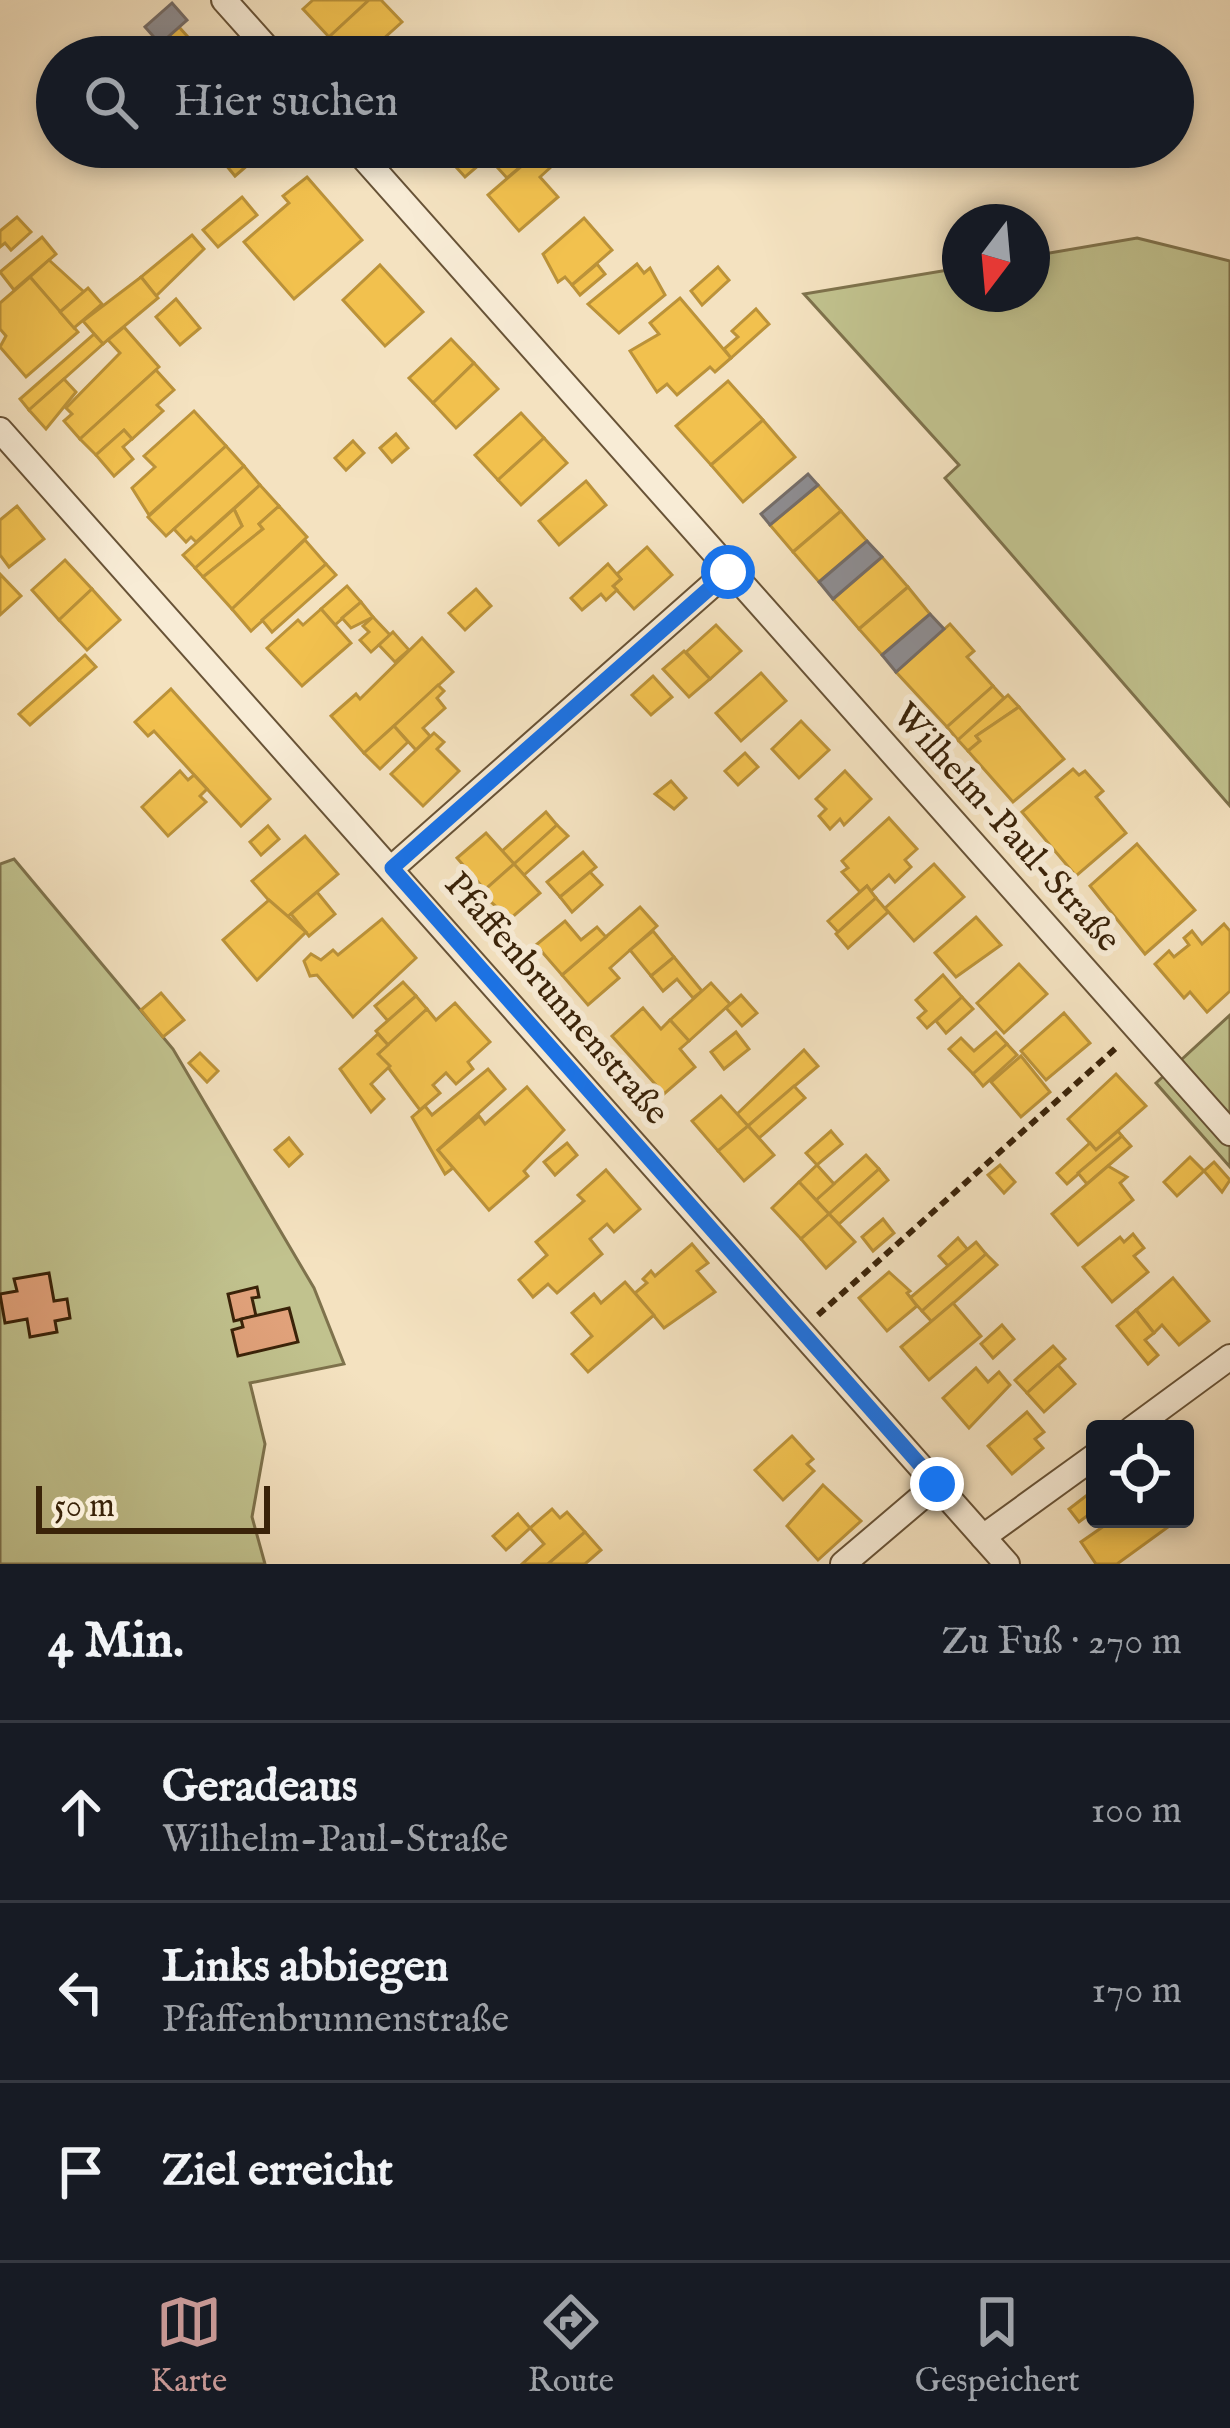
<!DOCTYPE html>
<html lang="de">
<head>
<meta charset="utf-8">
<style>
	:root { --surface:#171b24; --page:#242831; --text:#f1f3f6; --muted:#9ea1a6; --line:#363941; --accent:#c59692 }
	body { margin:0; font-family:"IM FELL English",serif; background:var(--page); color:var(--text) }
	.controls { position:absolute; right:36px; bottom:36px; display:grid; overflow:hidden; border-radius:12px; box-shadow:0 6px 18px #0003 }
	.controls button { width:108px; height:108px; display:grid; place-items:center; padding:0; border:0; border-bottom:3px solid var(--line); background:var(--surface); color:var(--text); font:60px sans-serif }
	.compass { position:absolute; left:942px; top:204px; width:108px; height:108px; border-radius:50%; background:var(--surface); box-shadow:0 6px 18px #0003; rotate:196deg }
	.scale { position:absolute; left:36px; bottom:30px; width:234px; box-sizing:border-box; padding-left:12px; border:6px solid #3a2309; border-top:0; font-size:33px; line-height:42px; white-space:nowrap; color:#3a2309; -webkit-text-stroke:9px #f8ecd6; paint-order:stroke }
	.stop { position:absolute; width:36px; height:36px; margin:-27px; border:9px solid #1a73e8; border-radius:50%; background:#fff }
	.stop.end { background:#1a73e8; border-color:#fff; box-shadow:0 3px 12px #0008 }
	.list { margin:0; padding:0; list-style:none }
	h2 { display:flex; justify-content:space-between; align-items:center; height:156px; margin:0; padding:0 48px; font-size:51px }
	h2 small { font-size:39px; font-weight:400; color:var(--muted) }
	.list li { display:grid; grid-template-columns:78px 1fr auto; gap:36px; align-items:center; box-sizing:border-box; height:180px; padding:0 48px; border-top:3px solid var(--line) }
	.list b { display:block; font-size:45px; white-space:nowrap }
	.list p { margin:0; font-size:39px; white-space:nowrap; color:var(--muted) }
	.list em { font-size:39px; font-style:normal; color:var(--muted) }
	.icon { flex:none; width:66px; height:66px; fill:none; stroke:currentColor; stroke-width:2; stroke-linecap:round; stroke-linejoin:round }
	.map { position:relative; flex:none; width:1230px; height:1564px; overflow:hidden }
	.search { position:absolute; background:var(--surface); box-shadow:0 6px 18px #0003; left:36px; right:36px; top:36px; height:132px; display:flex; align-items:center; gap:30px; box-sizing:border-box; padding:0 42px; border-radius:66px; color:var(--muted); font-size:45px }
	.sheet { height:696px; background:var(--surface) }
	nav { display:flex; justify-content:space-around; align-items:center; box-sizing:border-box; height:168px; border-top:3px solid var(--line); background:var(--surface); font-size:33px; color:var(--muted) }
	nav a { display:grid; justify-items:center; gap:6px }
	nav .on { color:var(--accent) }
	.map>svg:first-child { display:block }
</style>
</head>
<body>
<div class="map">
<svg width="1230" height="1564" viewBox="0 0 1230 1564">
	<rect width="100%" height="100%" fill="#f4e2c0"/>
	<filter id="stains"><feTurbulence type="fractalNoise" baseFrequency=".00167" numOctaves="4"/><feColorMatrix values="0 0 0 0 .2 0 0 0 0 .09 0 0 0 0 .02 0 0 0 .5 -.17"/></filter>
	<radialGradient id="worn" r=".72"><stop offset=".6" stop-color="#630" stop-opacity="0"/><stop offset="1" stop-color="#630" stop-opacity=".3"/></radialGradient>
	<g fill="#c1c28e" stroke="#7e724c" stroke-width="3">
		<path d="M1137,238L1230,261V806L945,478L959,465L804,294L960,268V294H1032V256Z"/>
		<path d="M14,859L173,1049L314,1288L344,1364L250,1383L265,1444L252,1517L265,1564H0V864Z"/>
		<path d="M1230,1015V1167L1156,1083Z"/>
	</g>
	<g fill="#f2c14e" stroke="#bb9239" stroke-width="3">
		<path d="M313,0H369L329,37L303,9Z"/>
		<path d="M369,0H381L402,22L363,57H348L329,37Z"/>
		<path d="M179,27L206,57H145L160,44Z"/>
		<path d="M211,147H269L235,176Z"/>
		<path d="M447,147H500L465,177L446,156L451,152Z"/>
		<path d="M518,147L538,152L507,178L496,166Z"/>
		<path d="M538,152L551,167L540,177L558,197L519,231L488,195Z"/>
		<path d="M307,177L362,240L294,299L244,242L289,203L283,196Z"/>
		<path d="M242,197L257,215L218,247L203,230Z"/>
		<path d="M17,217L31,232L11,250L5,243L0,247V231Z"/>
		<path d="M584,218L612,250L572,285L565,277L558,282L543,254Z"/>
		<path d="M192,235L204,249L156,296L141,277Z"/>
		<path d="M42,237L56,254L14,290L0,272Z"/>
		<path d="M49,260L84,292L60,312L30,277Z"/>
		<path d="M597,264L605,274L580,295L572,285Z"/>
		<path d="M637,264L644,273L650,268L665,295L619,333L588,304Z"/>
		<path d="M380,265L423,312L385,346L343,300Z"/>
		<path d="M718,267L729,280L702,305L691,291Z"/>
		<path d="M30,277L78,332L26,377L0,347L6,336L0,329V303Z"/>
		<path d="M141,277L158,298L103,344L83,321Z"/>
		<path d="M88,288L102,304L74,328L60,312Z"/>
		<path d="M680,298L731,358L715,372L710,367L677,395L667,384L657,392L630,351L659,334L650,323Z"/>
		<path d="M176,299L200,328L180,345L156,317Z"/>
		<path d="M756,309L769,324L731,358L724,349L738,337L732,331Z"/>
		<path d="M124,327L159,367L80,439L64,421L72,414L66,408L120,353L108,340Z"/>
		<path d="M94,334L103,344L29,410L20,399Z"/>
		<path d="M451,339L474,363L433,403L409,378Z"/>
		<path d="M474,363L498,389L456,428L433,403Z"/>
		<path d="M156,370L174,390L157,405L163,411L132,439L124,430L96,455L80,439Z"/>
		<path d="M64,379L76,392L46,429L29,410Z"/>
		<path d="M728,381L763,420L711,465L676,426Z"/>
		<path d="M194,411L226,446L149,515L132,488L155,467L144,456Z"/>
		<path d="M521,413L544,438L498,480L475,455Z"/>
		<path d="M763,420L795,457L743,502L711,465Z"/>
		<path d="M124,430L132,439L123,447L133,459L114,476L96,455Z"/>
		<path d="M396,434L408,448L392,462L380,448Z"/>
		<path d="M544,438L567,463L521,505L498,480Z"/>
		<path d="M353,441L364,453L346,470L335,458Z"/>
		<path d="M226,446L244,466L166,536L148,517Z"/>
		<path d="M244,466L260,485L196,542L191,537L186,542L174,529Z"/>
		<path d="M586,481L606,505L559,545L539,521Z"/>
		<path d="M260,485L279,506L259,524L263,529L203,577L195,568L242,526L234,509Z"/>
		<path d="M818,485L841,511L793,552L770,525Z"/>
		<path d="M17,506L44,539L9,567L0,555V520Z"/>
		<path d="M279,506L307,537L232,609L203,577L263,529L259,524Z"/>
		<path d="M234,509L242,526L195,568L183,555Z"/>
		<path d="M841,511L867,541L819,582L793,552Z"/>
		<path d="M305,540L326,564L251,631L232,609Z"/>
		<path d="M647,547L672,575L634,609L613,586L621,579L617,574Z"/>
		<path d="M882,557L908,587L859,629L833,599Z"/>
		<path d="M65,560L92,589L59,620L32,590Z"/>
		<path d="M326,564L336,575L272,632L262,620Z"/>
		<path d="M608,564L621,579L613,586L617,590L606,600L601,594L582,610L571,598Z"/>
		<path d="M0,574L21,596L0,615Z"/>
		<path d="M347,586L361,602L335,625L321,609Z"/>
		<path d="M908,587L930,614L882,655L859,629Z"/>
		<path d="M92,589L120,620L87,650L59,620Z"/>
		<path d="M476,589L491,606L465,630L449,613Z"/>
		<path d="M361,602L373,617L351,628L342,618Z"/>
		<path d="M321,609L351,643L302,686L267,648L298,620L303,625Z"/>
		<path d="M373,617L390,635L371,652L360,640L369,632L363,626Z"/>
		<path d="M950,624L974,651L967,657L993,686L947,727L896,672Z"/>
		<path d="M716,625L741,651L710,679L686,652Z"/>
		<path d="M393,632L409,650L395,662L379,645Z"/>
		<path d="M422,638L453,672L364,753L331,716L356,694L360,699Z"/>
		<path d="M684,651L710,679L689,697L663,669Z"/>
		<path d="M85,655L96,667L30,725L19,714Z"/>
		<path d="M761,673L786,701L741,741L716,713Z"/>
		<path d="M653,676L672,697L651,715L632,695Z"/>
		<path d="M438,685L444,691L437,698L445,708L423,728L430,736L416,750L394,726Z"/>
		<path d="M993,686L1004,698L958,740L947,727Z"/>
		<path d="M171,689L270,799L241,826L154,731L148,736L135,722Z"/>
		<path d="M1008,695L1019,707L976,736L980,741L968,751L958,740Z"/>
		<path d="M1019,707L1064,759L1013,802L968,751L980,741L976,736Z"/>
		<path d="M801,721L829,750L799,778L772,749Z"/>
		<path d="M394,726L408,742L380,769L364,753Z"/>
		<path d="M434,733L444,742L437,749L459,771L423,806L391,774Z"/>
		<path d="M745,753L758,767L738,785L725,771Z"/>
		<path d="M1073,769L1079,775L1085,771L1103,791L1096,797L1126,833L1076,876L1022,812Z"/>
		<path d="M180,771L188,780L194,775L207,789L200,796L206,802L168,836L142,807Z"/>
		<path d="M845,771L871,799L844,825L840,819L830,829L819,816L826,809L816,799Z"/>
		<path d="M671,781L686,798L674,809L655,794Z"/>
		<path d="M546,812L557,825L514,864L502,851Z"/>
		<path d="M889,818L917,849L905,860L911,867L895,882L889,875L871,891L867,886L860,892L842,872L848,868L842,861Z"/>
		<path d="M557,825L568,836L524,875L514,864Z"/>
		<path d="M268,826L279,839L261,855L250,842Z"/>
		<path d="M486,833L514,864L485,890L457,858Z"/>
		<path d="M305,836L338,874L285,919L252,881Z"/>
		<path d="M1137,844L1195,910L1145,954L1090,886Z"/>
		<path d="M583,852L596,867L560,897L547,882Z"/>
		<path d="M514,864L540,893L510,919L481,893Z"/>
		<path d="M934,864L964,897L914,941L885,908Z"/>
		<path d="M590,872L602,885L572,912L560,897Z"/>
		<path d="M867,886L876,898L838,932L828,921Z"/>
		<path d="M317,892L335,914L309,936L291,914Z"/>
		<path d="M876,898L888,912L848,948L836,934Z"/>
		<path d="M269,900L306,932L257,980L223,940Z"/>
		<path d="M640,907L657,926L610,968L619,978L588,1005L562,975Z"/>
		<path d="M976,917L1001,945L956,977L935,953Z"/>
		<path d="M382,919L416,958L353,1017L317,975L310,976L304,961L311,954L321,960L333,950L338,955Z"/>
		<path d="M565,921L581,940L597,927L606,937L562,975L536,945Z"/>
		<path d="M1224,924L1230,931V991L1207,1012L1190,992L1184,998L1155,964L1169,951L1174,957L1189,945L1184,938L1192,931L1202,944Z"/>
		<path d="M653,931L674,957L651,976L630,950Z"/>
		<path d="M674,957L702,991L693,998L677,979L663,991L651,976Z"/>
		<path d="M1019,964L1047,994L1004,1033L977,1003Z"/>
		<path d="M943,975L962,997L927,1028L918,1018L926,1011L916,1000Z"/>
		<path d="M403,982L416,996L388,1021L375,1006Z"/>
		<path d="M711,983L730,1004L689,1041L670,1020Z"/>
		<path d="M161,993L184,1020L163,1037L141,1010Z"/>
		<path d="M741,995L757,1013L742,1026L726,1008Z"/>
		<path d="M416,996L427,1009L388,1045L376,1031Z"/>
		<path d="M962,997L973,1009L946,1033L936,1021Z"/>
		<path d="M455,1003L490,1042L468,1062L473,1069L456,1084L446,1073L433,1085L440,1093L420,1110L378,1054L427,1009L436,1020Z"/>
		<path d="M643,1008L661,1029L670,1020L689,1041L680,1049L695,1067L664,1094L612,1036Z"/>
		<path d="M1064,1013L1090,1043L1046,1080L1021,1051Z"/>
		<path d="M736,1032L749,1049L724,1069L711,1052Z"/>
		<path d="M996,1032L1007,1044L973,1074L949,1049L961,1038L974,1051Z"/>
		<path d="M378,1034L388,1045L378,1054L390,1066L371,1084L384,1099L371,1112L340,1069Z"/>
		<path d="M1007,1044L1017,1055L983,1086L973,1074Z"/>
		<path d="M804,1050L818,1066L748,1126L737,1114Z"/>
		<path d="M200,1053L218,1071L207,1082L189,1063Z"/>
		<path d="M1021,1056L1050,1092L1021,1117L991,1082Z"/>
		<path d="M488,1069L505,1089L438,1150L453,1168L445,1174L412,1117L425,1106L432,1115Z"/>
		<path d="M1116,1074L1146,1106L1096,1150L1068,1119Z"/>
		<path d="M794,1086L805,1098L759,1138L748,1126Z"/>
		<path d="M527,1087L564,1130L524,1171L528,1176L489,1210L438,1150L479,1116L485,1124Z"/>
		<path d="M721,1096L748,1126L718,1151L692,1121Z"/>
		<path d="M748,1126L774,1155L744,1181L718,1151Z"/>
		<path d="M831,1131L842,1144L817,1165L806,1153Z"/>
		<path d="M1118,1131L1122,1136L1067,1184L1057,1173L1090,1143L1096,1150Z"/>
		<path d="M1122,1136L1131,1146L1087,1184L1078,1173Z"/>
		<path d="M289,1138L302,1154L289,1166L275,1150Z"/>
		<path d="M567,1143L577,1155L555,1175L544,1162Z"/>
		<path d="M866,1155L879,1169L829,1214L816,1200Z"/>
		<path d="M1190,1157L1204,1171L1177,1196L1164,1182Z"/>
		<path d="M1214,1162L1230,1180L1222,1192L1204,1171Z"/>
		<path d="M817,1165L834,1184L816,1200L799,1182Z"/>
		<path d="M1000,1165L1015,1182L1004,1193L988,1175Z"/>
		<path d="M1108,1166L1127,1177L1120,1183L1133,1200L1078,1245L1052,1214Z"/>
		<path d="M879,1169L888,1180L839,1224L829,1214Z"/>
		<path d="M606,1170L640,1209L614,1232L607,1224L590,1239L602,1254L557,1293L548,1284L533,1297L519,1280L547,1255L536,1242L584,1201L578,1195Z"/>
		<path d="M799,1182L829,1214L801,1239L772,1208Z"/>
		<path d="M829,1214L855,1242L826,1268L801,1239Z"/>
		<path d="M883,1219L894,1233L873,1251L862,1237Z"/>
		<path d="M1133,1234L1144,1248L1134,1256L1148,1272L1112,1302L1083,1267L1120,1237L1124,1242Z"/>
		<path d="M958,1238L968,1250L949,1267L939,1256Z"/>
		<path d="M976,1242L986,1254L922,1311L910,1298Z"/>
		<path d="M692,1244L708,1263L697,1271L715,1292L664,1328L635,1293L647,1283L643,1279L651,1271L655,1276Z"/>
		<path d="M986,1254L997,1265L932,1322L922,1311Z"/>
		<path d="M889,1272L910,1291L907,1293L917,1306L887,1331L859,1298Z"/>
		<path d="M1173,1278L1209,1321L1179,1345L1162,1325L1154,1333L1136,1310Z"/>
		<path d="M625,1282L654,1315L588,1372L572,1354L592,1336L572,1313L594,1294L601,1303Z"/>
		<path d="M953,1303L981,1336L929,1380L901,1347Z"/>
		<path d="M1136,1310L1154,1333L1145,1340L1158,1355L1148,1364L1117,1326Z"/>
		<path d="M1002,1325L1014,1339L993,1358L981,1344Z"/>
		<path d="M1053,1346L1065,1359L1027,1393L1015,1380Z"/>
		<path d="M1058,1365L1075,1384L1044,1412L1027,1393Z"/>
		<path d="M976,1368L988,1382L999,1372L1010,1385L969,1428L943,1398Z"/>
		<path d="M1027,1412L1044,1432L1035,1439L1043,1448L1012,1474L988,1446Z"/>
		<path d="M792,1436L813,1459L807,1464L814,1471L783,1500L755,1470Z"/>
		<path d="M823,1485L861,1521L818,1560L787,1526Z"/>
		<path d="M1095,1489V1510L1079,1522L1069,1509Z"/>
		<path d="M552,1509L560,1518L567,1512L585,1532L548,1564H522L544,1544L530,1528Z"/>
		<path d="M518,1514L530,1528L506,1550L493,1536Z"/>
		<path d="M1179,1519L1117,1564H1096L1081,1542L1114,1519Z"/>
		<path d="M585,1532L601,1550L585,1564H548Z"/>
	</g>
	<g fill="#8d8d92" stroke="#746d69" stroke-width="3">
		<path d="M172,3L187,20L160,44L145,27Z"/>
		<path d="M808,474L818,485L770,525L761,514Z"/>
		<path d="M867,541L882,557L833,599L819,582Z"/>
		<path d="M930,614L944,629L896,672L882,655Z"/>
	</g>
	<g fill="#e1a27b" stroke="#3a2309" stroke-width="3">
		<path d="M49,1273L54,1301L67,1299L70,1318L55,1321L57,1332L30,1337L27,1319L5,1323L0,1294L17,1291L14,1279Z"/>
		<path d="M257,1287L259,1297L252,1298L256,1316L234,1321L228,1294Z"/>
		<path d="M289,1308L298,1342L238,1356L232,1330L243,1327L241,1319Z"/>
	</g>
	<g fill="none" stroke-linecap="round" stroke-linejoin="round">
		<g stroke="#685337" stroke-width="28">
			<g id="street">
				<path d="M224,0L275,57"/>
				<path d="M354,147L1230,1133"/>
				<path d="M0,430L1007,1564"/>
				<path d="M392,868L728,571"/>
				<path d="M1132,1429L1230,1357"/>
				<path d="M983,1537L1095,1456"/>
				<path d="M843,1564L937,1484"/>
			</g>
		</g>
		<path stroke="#3a2309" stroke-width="6" stroke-dasharray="9 6" stroke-linecap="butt" d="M818,1315L1117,1047"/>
		<use href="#street" stroke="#f8ecd6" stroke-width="24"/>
	</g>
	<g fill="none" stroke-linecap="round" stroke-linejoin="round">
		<path stroke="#1a73e8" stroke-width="15" d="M728,572L392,868L937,1484"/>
	</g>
	<g text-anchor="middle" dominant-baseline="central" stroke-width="12" stroke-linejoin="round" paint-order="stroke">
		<g font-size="36" fill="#3a2309" stroke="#f8ecd6">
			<text transform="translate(1006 828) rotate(48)">Wilhelm-Paul-Straße</text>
			<text transform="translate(556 999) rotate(49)">Pfaffenbrunnenstraße</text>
		</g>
	</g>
	<rect width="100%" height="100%" filter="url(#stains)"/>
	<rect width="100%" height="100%" fill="url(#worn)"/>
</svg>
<div class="controls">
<button><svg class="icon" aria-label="locate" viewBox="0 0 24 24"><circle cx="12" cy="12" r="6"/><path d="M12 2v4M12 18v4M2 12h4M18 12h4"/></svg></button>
</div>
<svg class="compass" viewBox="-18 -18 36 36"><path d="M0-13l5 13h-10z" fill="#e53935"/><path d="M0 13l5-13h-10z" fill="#9ea1a6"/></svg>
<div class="scale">50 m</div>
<div class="stop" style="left:728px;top:572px"></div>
<div class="stop end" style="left:937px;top:1484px"></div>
<div class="search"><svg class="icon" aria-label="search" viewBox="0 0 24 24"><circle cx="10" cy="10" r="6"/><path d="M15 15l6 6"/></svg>Hier suchen</div>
</div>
<section class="sheet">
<h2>4 Min.<small>Zu Fuß · 270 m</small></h2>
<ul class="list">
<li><svg class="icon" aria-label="ahead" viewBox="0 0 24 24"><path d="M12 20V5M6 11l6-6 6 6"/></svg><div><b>Geradeaus</b><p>Wilhelm-Paul-Straße</p></div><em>100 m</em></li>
<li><svg class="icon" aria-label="left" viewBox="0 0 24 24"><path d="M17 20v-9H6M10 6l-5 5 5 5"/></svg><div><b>Links abbiegen</b><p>Pfaffenbrunnenstraße</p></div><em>170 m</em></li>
<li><svg class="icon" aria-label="arrive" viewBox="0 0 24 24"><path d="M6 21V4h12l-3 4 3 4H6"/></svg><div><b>Ziel erreicht</b></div></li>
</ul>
</section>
<nav>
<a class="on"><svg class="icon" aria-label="map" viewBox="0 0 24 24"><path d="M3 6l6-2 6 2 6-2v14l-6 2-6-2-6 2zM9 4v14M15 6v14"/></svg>Karte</a>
<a><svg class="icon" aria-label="directions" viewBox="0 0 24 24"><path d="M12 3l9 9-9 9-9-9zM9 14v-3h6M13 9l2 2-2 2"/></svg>Route</a>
<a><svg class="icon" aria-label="saved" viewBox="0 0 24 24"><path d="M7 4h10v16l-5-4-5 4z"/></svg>Gespeichert</a>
</nav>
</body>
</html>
